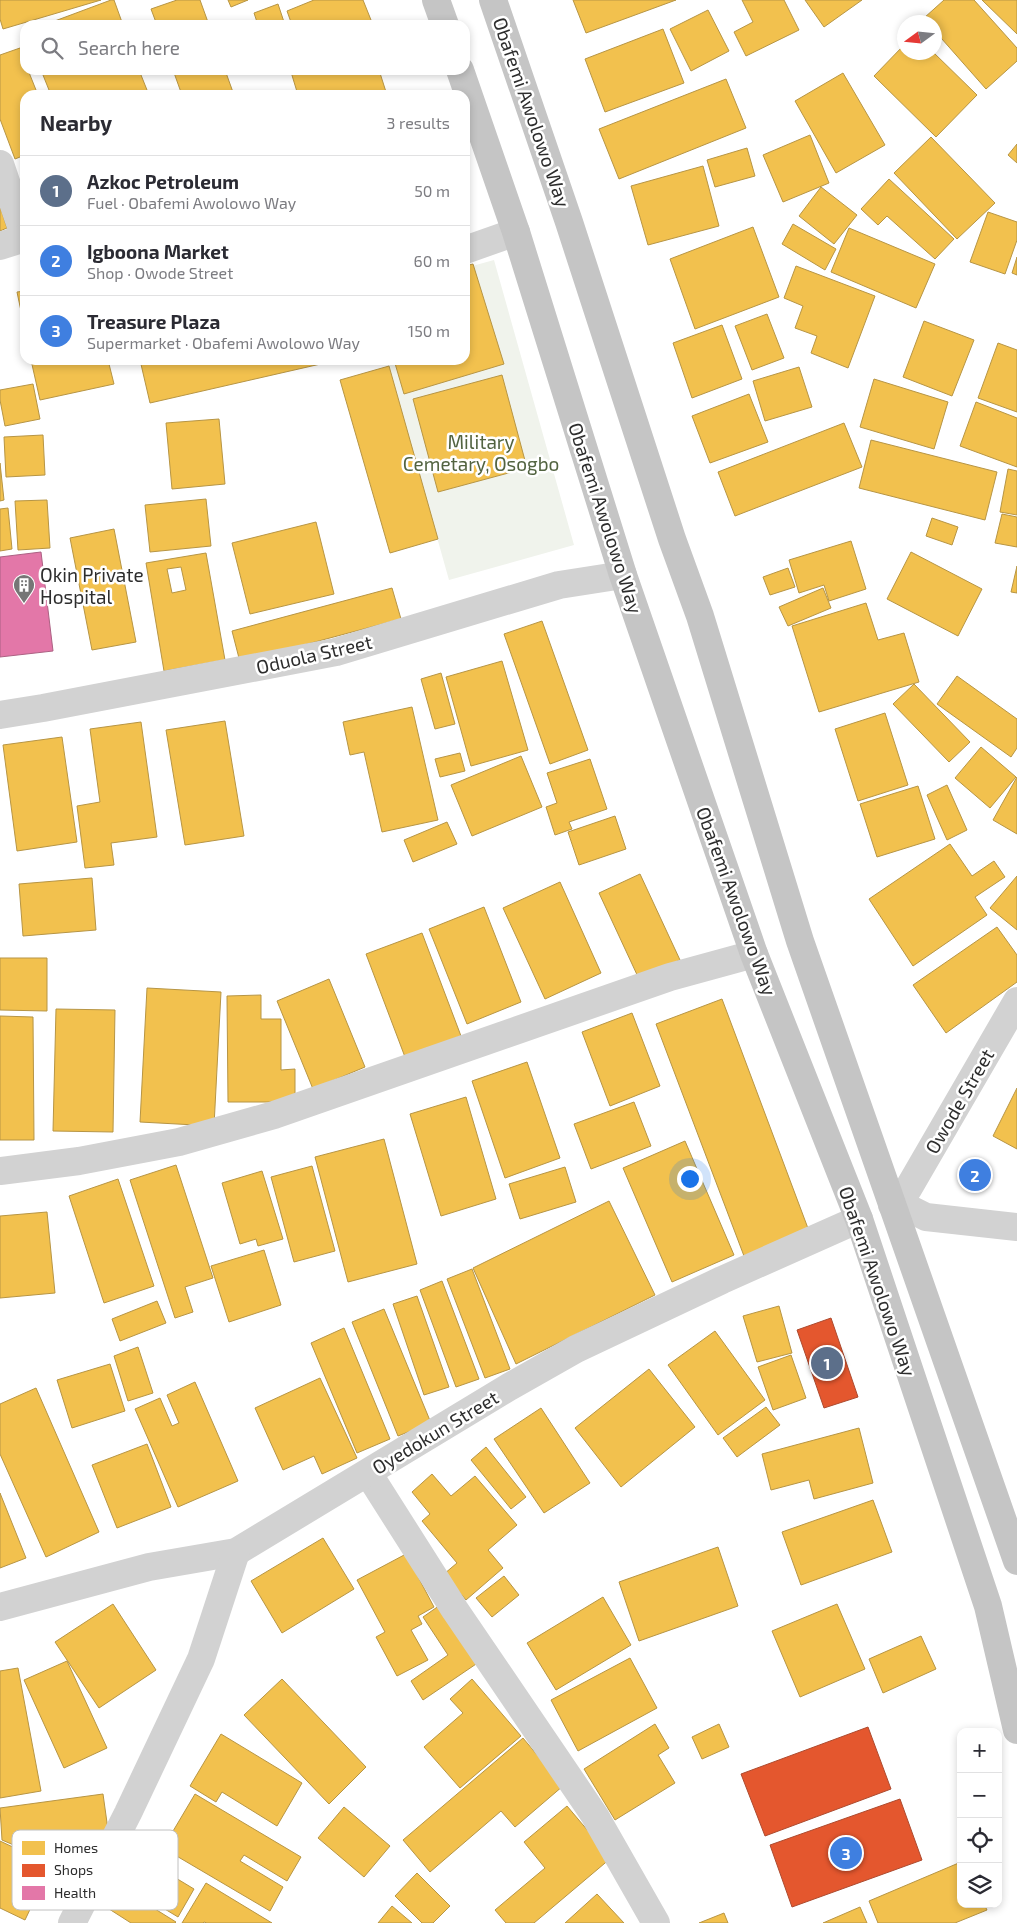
<!DOCTYPE html>
<html lang="en">
<head>
<meta charset="utf-8">
<style>
	:root { --surface:#fff; --page:#f7f7f7; --text:#2b2b33; --muted:#7c7c81; --line:#e1e1e2; --accent:#7c3aed }
	body { margin:0; font-family:"Exo 2",sans-serif; background:var(--page); color:var(--text) }
	.controls { position:absolute; right:15px; bottom:15px; display:grid; overflow:hidden; border-radius:10px; box-shadow:0 2px 8px #0003 }
	.controls button { width:45px; height:45px; display:grid; place-items:center; padding:0; border:0; border-bottom:1px solid var(--line); background:var(--surface); color:var(--text); font:25px sans-serif }
	.compass { position:absolute; left:897px; top:15px; width:45px; height:45px; border-radius:50%; background:var(--surface); box-shadow:0 2px 8px #0003; rotate:255deg }
	.you { position:absolute; left:689px; top:1178px; width:18px; height:18px; margin:-12px; border:4px solid #fff; border-radius:50%; background:#1a73e8; box-shadow:0 0 0 8px #1a73e833 }
	.badge { display:grid; place-items:center; width:32px; height:32px; border-radius:50%; background:var(--accent); color:#fff; font-size:16px; font-weight:700 }
	.pin { position:absolute; translate:-50% -50%; border:2px solid #fff; box-shadow:0 1px 5px #0006 }
	.list { margin:0; padding:0; list-style:none }
	h2 { display:flex; justify-content:space-between; align-items:center; height:65px; margin:0; padding:0 20px; font-size:21px }
	h2 small { font-size:16px; font-weight:400; color:var(--muted) }
	.list li { display:grid; grid-template-columns:32px 1fr auto; gap:15px; align-items:center; box-sizing:border-box; height:70px; padding:0 20px; border-top:1px solid var(--line) }
	.list b { display:block; font-size:19px; white-space:nowrap }
	.list p { margin:0; font-size:16px; white-space:nowrap; color:var(--muted) }
	.list em { font-size:16px; font-style:normal; color:var(--muted) }
	.icon { flex:none; width:28px; height:28px; fill:none; stroke:currentColor; stroke-width:2; stroke-linecap:round; stroke-linejoin:round }
	.map { position:relative; flex:none; width:1017px; height:1923px; overflow:hidden }
	.search { position:absolute; background:var(--surface); box-shadow:0 2px 8px #0003; left:20px; top:20px; width:450px; height:55px; display:flex; align-items:center; gap:12px; box-sizing:border-box; padding:0 18px; border-radius:15px; color:var(--muted); font-size:19px }
	.panel { position:absolute; background:var(--surface); box-shadow:0 2px 8px #0003; left:20px; top:90px; width:450px; height:275px; border-radius:15px }
	.map>svg:first-child { display:block }
</style>
</head>
<body>
<div class="map">
<svg width="1017" height="1923" viewBox="0 0 1017 1923">
	<rect width="100%" height="100%" fill="#fff"/>
	<path fill="#f0f3ec" d="M494,260L574,545L449,580L387,360H465V268Z"/>
	<g fill="#f2c14e" stroke="#b79544" fill-rule="evenodd">
		<path d="M0,0H101L3,29L0,19Z"/>
		<path d="M111,0H114L123,25H44Z"/>
		<path d="M177,0H200L209,25H157L151,9Z"/>
		<path d="M228,0H248L231,7Z"/>
		<path d="M314,0H363L373,25H292L287,11Z"/>
		<path d="M573,0H676L586,33Z"/>
		<path d="M742,0H784L799,30L746,56L734,32L753,22Z"/>
		<path d="M805,0H862L824,27Z"/>
		<path d="M944,0H974L1017,48V61L986,89L934,30V22H928L924,18Z"/>
		<path d="M982,0H1017V34Z"/>
		<path d="M278,4L285,25H258L254,13Z"/>
		<path d="M708,10L729,51L691,71L670,29Z"/>
		<path d="M663,29L684,83L605,112L585,59Z"/>
		<path d="M904,45V52H933L977,95L936,137L874,76Z"/>
		<path d="M20,48L25,61V70H28L38,95H25V155L15,159L0,119V55Z"/>
		<path d="M41,70H139L149,95H51Z"/>
		<path d="M173,70H225L234,95H182Z"/>
		<path d="M299,70H379L387,95H298L291,72Z"/>
		<path d="M843,73L885,145L836,173L795,101Z"/>
		<path d="M726,79L746,128L619,179L599,129Z"/>
		<path d="M810,135L829,183L783,202L763,155Z"/>
		<path d="M931,137L995,203L957,239L894,173Z"/>
		<path d="M1017,144V163L1008,155Z"/>
		<path d="M747,148L755,176L715,187L707,160Z"/>
		<path d="M703,166L719,226L648,245L631,186Z"/>
		<path d="M889,179L954,239L935,259L887,216L878,225L861,209Z"/>
		<path d="M821,187L857,215L834,244L799,216Z"/>
		<path d="M0,206L7,228L0,231Z"/>
		<path d="M988,212L1017,222V240L1005,274L970,262Z"/>
		<path d="M793,224L836,249L825,270L782,244Z"/>
		<path d="M753,227L779,297L695,329L670,259Z"/>
		<path d="M849,228L935,264L916,308L831,272Z"/>
		<path d="M1017,257V275L1012,273Z"/>
		<path d="M473,264L504,364L404,394L394,360H465V266Z"/>
		<path d="M796,266L875,296L848,368L811,353L817,336L795,328L803,306L784,298Z"/>
		<path d="M25,291V330L17,292Z"/>
		<path d="M767,314L784,358L752,370L735,326Z"/>
		<path d="M924,321L974,340L952,396L903,377Z"/>
		<path d="M722,325L742,379L692,398L673,343Z"/>
		<path d="M998,343L1017,350V412L978,398Z"/>
		<path d="M31,360H108L114,384L40,400Z"/>
		<path d="M140,360H338L150,403Z"/>
		<path d="M389,366L438,539L390,553L340,380Z"/>
		<path d="M799,367L812,407L765,421L753,381Z"/>
		<path d="M502,375L527,468L438,492L413,399Z"/>
		<path d="M874,379L948,402L934,449L860,427Z"/>
		<path d="M33,384L40,419L5,426L0,400V390Z"/>
		<path d="M749,394L768,442L710,463L692,416Z"/>
		<path d="M976,402L1017,418V467L960,446Z"/>
		<path d="M219,419L225,484L172,489L166,423Z"/>
		<path d="M844,423L862,467L735,516L718,472Z"/>
		<path d="M43,435L45,475L6,477L4,437Z"/>
		<path d="M871,440L997,472L985,520L859,488Z"/>
		<path d="M0,463L4,500L0,501Z"/>
		<path d="M1008,469L1017,471V515L1000,512Z"/>
		<path d="M206,499L211,546L150,552L145,505Z"/>
		<path d="M47,500L50,548L18,550L15,501Z"/>
		<path d="M8,508L12,549L0,551V509Z"/>
		<path d="M1002,514L1017,517V547L995,543Z"/>
		<path d="M932,518L958,527L952,545L926,536Z"/>
		<path d="M316,522L334,594L250,614L232,543Z"/>
		<path d="M114,529L136,642L92,650L70,538Z"/>
		<path d="M851,541L866,589L829,601L824,585L799,593L789,560Z"/>
		<path d="M911,552L982,589L958,636L887,599Z"/>
		<path d="M206,553L225,660L164,671L146,563ZM181,567L186,590L172,593L167,569Z"/>
		<path d="M1017,566V593L1011,592Z"/>
		<path d="M788,568L795,587L770,595L763,577Z"/>
		<path d="M392,588L401,619L240,662L232,631Z"/>
		<path d="M823,588L831,608L788,626L779,607Z"/>
		<path d="M866,603L878,640L904,633L919,682L819,712L792,626Z"/>
		<path d="M542,621L588,750L550,764L504,634Z"/>
		<path d="M502,661L528,750L471,766L446,677Z"/>
		<path d="M441,673L455,724L435,729L421,679Z"/>
		<path d="M957,676L1017,719V748L1011,757L937,704Z"/>
		<path d="M914,684L970,742L949,762L893,704Z"/>
		<path d="M412,707L438,820L382,832L364,752L350,755L343,722Z"/>
		<path d="M885,713L908,785L858,801L835,729Z"/>
		<path d="M225,721L244,836L185,845L166,730Z"/>
		<path d="M141,722L157,837L111,843L114,865L85,868L77,806L100,802L90,729Z"/>
		<path d="M62,737L77,842L17,851L3,745Z"/>
		<path d="M981,747L1016,777L990,808L955,778Z"/>
		<path d="M460,753L465,771L440,777L435,759Z"/>
		<path d="M521,756L542,807L472,836L451,785Z"/>
		<path d="M590,759L607,809L569,822L572,829L555,835L546,807L557,803L547,773Z"/>
		<path d="M1017,777V834L993,820Z"/>
		<path d="M947,785L967,830L947,840L927,795Z"/>
		<path d="M918,786L935,839L877,857L860,804Z"/>
		<path d="M615,816L626,849L579,865L568,832Z"/>
		<path d="M447,822L457,844L413,862L404,840Z"/>
		<path d="M950,844L972,876L994,861L1005,877L975,897L987,915L913,966L869,899Z"/>
		<path d="M640,874L680,960L639,979L599,893Z"/>
		<path d="M1017,876V930L990,908Z"/>
		<path d="M92,878L96,930L23,936L19,884Z"/>
		<path d="M560,882L601,973L545,999L503,908Z"/>
		<path d="M484,907L521,1002L467,1024L429,929Z"/>
		<path d="M997,927L1017,955V982L946,1033L913,985Z"/>
		<path d="M422,933L461,1036L405,1057L366,954Z"/>
		<path d="M0,958H47V1011L0,1010Z"/>
		<path d="M329,979L365,1067L313,1089L277,1001Z"/>
		<path d="M147,988L221,992L214,1126L140,1122Z"/>
		<path d="M261,995V1019H281V1070L295,1069V1102H228L227,996Z"/>
		<path d="M722,999L809,1231L744,1256L656,1024Z"/>
		<path d="M56,1009L115,1010L113,1132L53,1131Z"/>
		<path d="M632,1013L660,1086L610,1106L582,1032Z"/>
		<path d="M0,1016L33,1017L34,1140H0Z"/>
		<path d="M527,1062L560,1158L505,1178L472,1081Z"/>
		<path d="M1017,1088V1149L993,1136Z"/>
		<path d="M466,1097L496,1199L441,1216L410,1114Z"/>
		<path d="M634,1102L651,1146L591,1169L574,1124Z"/>
		<path d="M384,1139L417,1264L348,1282L315,1157Z"/>
		<path d="M685,1141L734,1255L672,1282L623,1168Z"/>
		<path d="M176,1165L213,1278L185,1287L193,1312L175,1318L130,1180Z"/>
		<path d="M312,1166L335,1251L294,1262L271,1177Z"/>
		<path d="M565,1167L576,1202L520,1219L509,1184Z"/>
		<path d="M262,1171L283,1239L258,1246L256,1239L240,1244L222,1183Z"/>
		<path d="M118,1179L154,1286L104,1303L69,1196Z"/>
		<path d="M609,1201L655,1295L516,1364L473,1268Z"/>
		<path d="M47,1212L55,1293L0,1298V1216Z"/>
		<path d="M264,1250L281,1305L229,1322L211,1266Z"/>
		<path d="M472,1269L510,1369L485,1378L447,1279Z"/>
		<path d="M442,1281L479,1379L456,1387L420,1290Z"/>
		<path d="M417,1296L449,1387L424,1395L393,1304Z"/>
		<path d="M157,1301L166,1323L120,1341L112,1319Z"/>
		<path d="M779,1306L792,1353L757,1362L743,1316Z"/>
		<path d="M384,1309L431,1423L398,1436L352,1322Z"/>
		<path d="M344,1328L390,1439L357,1453L311,1343Z"/>
		<path d="M715,1331L765,1400L718,1435L668,1365Z"/>
		<path d="M138,1347L153,1393L128,1401L114,1356Z"/>
		<path d="M791,1355L806,1398L773,1410L758,1367Z"/>
		<path d="M110,1364L125,1411L72,1428L57,1380Z"/>
		<path d="M649,1369L695,1427L621,1487L575,1428Z"/>
		<path d="M320,1378L357,1458L322,1474L314,1456L283,1470L255,1408Z"/>
		<path d="M195,1382L238,1481L178,1507L135,1409L160,1398L172,1426L179,1423L167,1395Z"/>
		<path d="M36,1388L99,1532L46,1557L0,1454V1404Z"/>
		<path d="M766,1407L780,1425L737,1457L723,1438Z"/>
		<path d="M541,1408L590,1483L544,1513L494,1439Z"/>
		<path d="M859,1428L873,1483L814,1499L809,1480L771,1490L762,1454Z"/>
		<path d="M147,1444L171,1507L117,1528L92,1465Z"/>
		<path d="M486,1447L526,1497L511,1509L471,1460Z"/>
		<path d="M432,1474L451,1496L475,1476L517,1525L488,1550L503,1568L466,1600L444,1574L457,1563L422,1521L430,1514L412,1492Z"/>
		<path d="M0,1493L26,1558L0,1568Z"/>
		<path d="M873,1500L892,1552L801,1585L782,1532Z"/>
		<path d="M323,1538L354,1589L282,1633L251,1581Z"/>
		<path d="M718,1547L738,1606L639,1641L619,1582Z"/>
		<path d="M406,1554L434,1607L418,1616L422,1624L411,1630L428,1660L397,1676L376,1637L385,1632L357,1580Z"/>
		<path d="M504,1576L519,1595L492,1617L476,1598Z"/>
		<path d="M603,1597L631,1645L556,1690L527,1643Z"/>
		<path d="M443,1603L482,1660L423,1700L411,1681L448,1655L423,1617Z"/>
		<path d="M113,1604L156,1670L99,1708L55,1642Z"/>
		<path d="M837,1604L865,1669L800,1697L772,1631Z"/>
		<path d="M921,1636L936,1669L883,1693L869,1659Z"/>
		<path d="M630,1658L657,1708L578,1751L551,1700Z"/>
		<path d="M67,1661L107,1748L64,1768L24,1680Z"/>
		<path d="M18,1668L41,1791L0,1798V1671Z"/>
		<path d="M282,1679L366,1767L329,1804L244,1715Z"/>
		<path d="M472,1679L521,1736L460,1788L424,1747L463,1713L450,1699Z"/>
		<path d="M655,1724L669,1748L658,1755L675,1783L615,1820L584,1769Z"/>
		<path d="M719,1724L729,1747L702,1759L692,1737Z"/>
		<path d="M221,1734L302,1783L277,1826L222,1792L216,1802L190,1786Z"/>
		<path d="M523,1738L563,1786L515,1827L501,1811L430,1872L403,1840Z"/>
		<path d="M103,1794L109,1837L97,1839L99,1855L55,1862L49,1842L23,1849L2,1840L0,1808Z"/>
		<path d="M195,1794L301,1857L287,1881L244,1855L240,1861L283,1887L270,1911L163,1848Z"/>
		<path d="M567,1806L611,1858L534,1923H506L495,1910L545,1868L524,1842Z"/>
		<path d="M344,1807L390,1846L364,1877L318,1838Z"/>
		<path d="M0,1841L51,1865L25,1920L0,1908Z"/>
		<path d="M146,1860L194,1889L178,1917L130,1888Z"/>
		<path d="M961,1862V1904H984L987,1910L955,1923H878L869,1901Z"/>
		<path d="M417,1873L450,1906L433,1923H422L395,1896Z"/>
		<path d="M206,1883L272,1923H207L204,1922L203,1923H182Z"/>
		<path d="M118,1886L176,1922L175,1923H131L106,1907Z"/>
		<path d="M597,1894L624,1923H565Z"/>
		<path d="M392,1906L412,1923H378Z"/>
		<path d="M860,1907L867,1923H823Z"/>
		<path d="M724,1913L728,1923H699Z"/>
	</g>
	<g fill="#e4572e" stroke="#ad4a2e">
		<path d="M831,1318L858,1397L824,1408L797,1330Z"/>
		<path d="M868,1727L891,1789L765,1836L741,1774Z"/>
		<path d="M900,1799L922,1860L792,1907L770,1845Z"/>
	</g>
	<path fill="#e377a8" stroke="#ac6183" d="M41,552L53,651L0,657V557Z"/>
	<g fill="none" stroke-linecap="round" stroke-linejoin="round">
		<g stroke="#d2d2d2" stroke-width="28">
			<path d="M0,164L25,238"/>
			<path d="M0,246L25,238"/>
			<path d="M465,250L516,232"/>
			<path d="M0,715L43,708L336,652L559,585L623,575"/>
			<path d="M0,1171L79,1161L179,1142L274,1115L670,977L754,954"/>
			<path d="M898,1199L910,1209L926,1217L1017,1227"/>
			<path d="M892,1205L908,1189L1017,1001"/>
			<path d="M368,1473L455,1610L595,1816L656,1923"/>
			<path d="M0,1607L149,1567L236,1552L509,1387L576,1349L722,1280L859,1219"/>
			<path d="M72,1923L128,1813L201,1659L236,1552"/>
		</g>
		<g stroke="#c5c5c5" stroke-width="28">
			<path d="M436,0L445,25"/>
			<path d="M493,0L569,222L672,539L700,616L800,941L1017,1561"/>
			<path d="M460,70L516,232L623,575L754,954L859,1219L988,1606L1017,1730"/>
		</g>
	</g>
	<defs>
		<g id="building-pin" transform="scale(1.125)"><path d="M0 17L-7.5 6A9.5 9.5 0 1 1 7.5 6Z" fill="#767676" stroke="#fff"/><path d="M-4-6H4V6H1V3H-1V6H-4ZM-2.5-4.3h1.7v1.8h-1.7ZM.8-4.3h1.7v1.8H.8ZM-2.5-1h1.7V.8h-1.7ZM.8-1h1.7V.8H.8Z" fill="#fff"/></g>
	</defs>
	<g fill-rule="evenodd">
		<use href="#building-pin" x="24" y="585"/>
	</g>
	<g text-anchor="middle" dominant-baseline="central" stroke-width="5" stroke-linejoin="round" paint-order="stroke">
		<g font-size="19" fill="#2d2d2d" stroke="#fff">
			<text transform="translate(532 112) rotate(71)">Obafemi Awolowo Way</text>
			<text transform="translate(606 518) rotate(72)">Obafemi Awolowo Way</text>
			<text transform="translate(314 654) rotate(-13)">Oduola Street</text>
			<text transform="translate(737 901) rotate(70)">Obafemi Awolowo Way</text>
			<text transform="translate(959 1101) rotate(-60)">Owode Street</text>
			<text transform="translate(878 1281) rotate(71)">Obafemi Awolowo Way</text>
			<text transform="translate(435 1432) rotate(-31)">Oyedokun Street</text>
		</g>
		<g font-size="19" fill="#526340" stroke="#fff">
			<text x="481" y="441">Military<tspan x="481" dy="22">Cemetary, Osogbo</tspan></text>
		</g>
		<g font-size="19" fill="#2d2d2d" stroke="#fff" text-anchor="start">
			<text x="40" y="574">Okin Private<tspan x="40" dy="22">Hospital</tspan></text>
		</g>
	</g>
	<rect x="12" y="1830" width="166" height="80" rx="8" fill="#fff" stroke="#c0c0c0" stroke-width="1"/>
	<rect x="22" y="1841" width="23" height="14" fill="#f2c14e"/>
	<rect x="22" y="1864" width="23" height="13" fill="#e4572e"/>
	<rect x="22" y="1886" width="23" height="14" fill="#e377a8"/>
	<g font-size="14" fill="#2d2d2d">
		<text x="54" y="1853">Homes</text>
		<text x="54" y="1875">Shops</text>
		<text x="54" y="1898">Health</text>
	</g>
</svg>
<div class="controls">
<button>+</button>
<button>−</button>
<button><svg class="icon" aria-label="locate" viewBox="0 0 24 24"><circle cx="12" cy="12" r="6"/><path d="M12 2v4M12 18v4M2 12h4M18 12h4"/></svg></button>
<button><svg class="icon" aria-label="layers" viewBox="0 0 24 24"><path d="M12 4l9 5-9 5-9-5zM3 14l9 5 9-5"/></svg></button>
</div>
<svg class="compass" viewBox="-18 -18 36 36"><path d="M0-13l5 13h-10z" fill="#e53935"/><path d="M0 13l5-13h-10z" fill="#7c7c81"/></svg>
<div class="you"></div>
<div class="pin badge" style="left:827px;top:1363px;background:#5c6f8a">1</div>
<div class="pin badge" style="left:975px;top:1175px;background:#3f7fe0">2</div>
<div class="pin badge" style="left:846px;top:1853px;background:#3f7fe0">3</div>
<div class="search"><svg class="icon" aria-label="search" viewBox="0 0 24 24"><circle cx="10" cy="10" r="6"/><path d="M15 15l6 6"/></svg>Search here</div>
<section class="panel">
<h2>Nearby<small>3 results</small></h2>
<ul class="list">
<li><span class="badge" style="background:#5c6f8a">1</span><div><b>Azkoc Petroleum</b><p>Fuel · Obafemi Awolowo Way</p></div><em>50 m</em></li>
<li><span class="badge" style="background:#3f7fe0">2</span><div><b>Igboona Market</b><p>Shop · Owode Street</p></div><em>60 m</em></li>
<li><span class="badge" style="background:#3f7fe0">3</span><div><b>Treasure Plaza</b><p>Supermarket · Obafemi Awolowo Way</p></div><em>150 m</em></li>
</ul>
</section>
</div>
</body>
</html>
